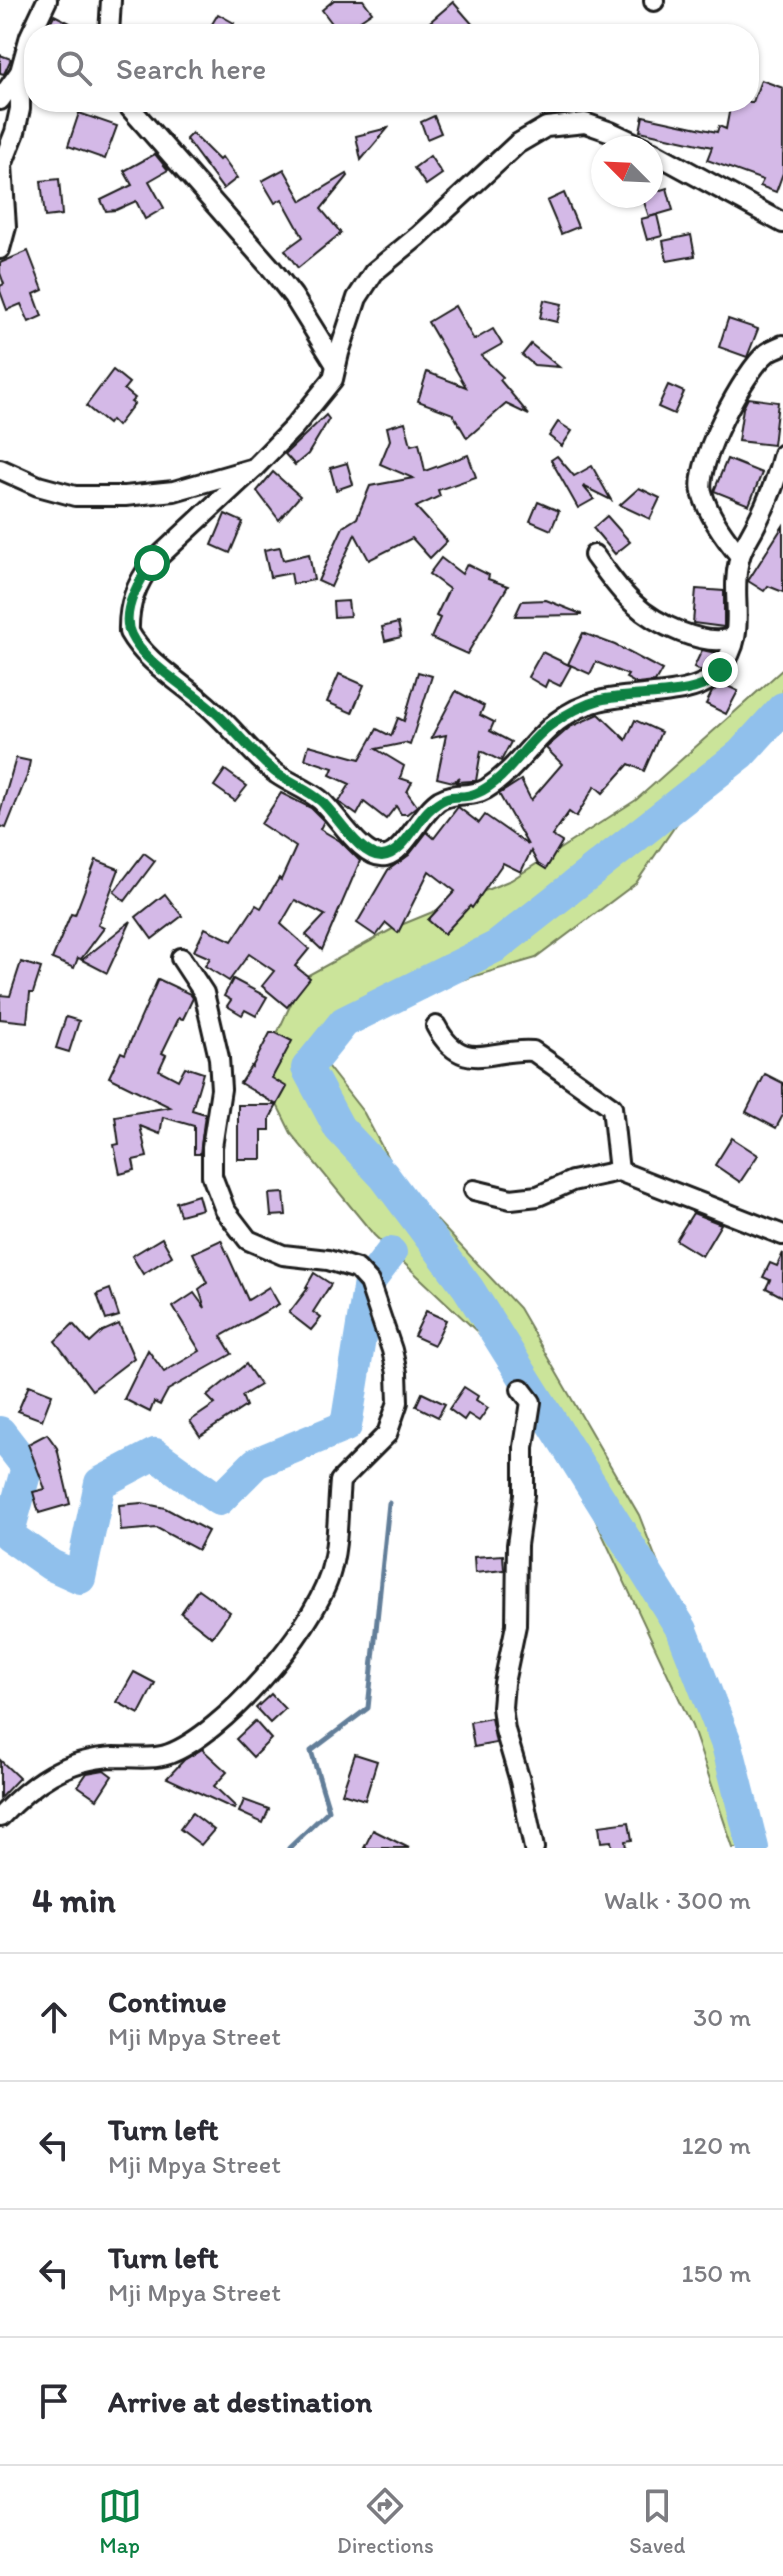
<!DOCTYPE html>
<html lang="en">
<head>
<meta charset="utf-8">
<style>
	:root { --surface:#fff; --page:#f2f2f3; --text:#2b2b33; --muted:#7c7c81; --line:#e1e1e2; --accent:#0b8043 }
	body { margin:0; font-family:Itim,sans-serif; background:var(--page); color:var(--text) }
	.compass { position:absolute; left:591px; top:136px; width:72px; height:72px; border-radius:50%; background:var(--surface); box-shadow:0 2px 6px #0004; rotate:294deg }
	.stop { position:absolute; width:24px; height:24px; margin:-18px; border:6px solid #0b8043; border-radius:50%; background:#fff }
	.stop.end { background:#0b8043; border-color:#fff; box-shadow:0 2px 8px #0008 }
	.list { margin:0; padding:0; list-style:none }
	h2 { display:flex; justify-content:space-between; align-items:center; height:104px; margin:0; padding:0 32px; font-size:34px }
	h2 small { font-size:26px; font-weight:400; color:var(--muted) }
	.list li { display:grid; grid-template-columns:52px 1fr auto; gap:24px; align-items:center; box-sizing:border-box; height:128px; padding:0 32px; border-top:2px solid var(--line) }
	.list b { display:block; font-size:30px; white-space:nowrap }
	.list p { margin:0; font-size:26px; white-space:nowrap; color:var(--muted) }
	.list em { font-size:26px; font-style:normal; color:var(--muted) }
	.icon { flex:none; width:44px; height:44px; fill:none; stroke:currentColor; stroke-width:2; stroke-linecap:round; stroke-linejoin:round }
	.map { position:relative; flex:none; width:783px; height:1848px; overflow:hidden }
	.search { position:absolute; background:var(--surface); box-shadow:0 2px 6px #0004; left:24px; right:24px; top:24px; height:88px; display:flex; align-items:center; gap:20px; box-sizing:border-box; padding:0 28px; border-radius:32px; color:var(--muted); font-size:30px }
	.sheet { height:616px; background:var(--surface) }
	nav { display:flex; justify-content:space-around; align-items:center; box-sizing:border-box; height:112px; border-top:2px solid var(--line); background:var(--surface); font-size:22px; color:var(--muted) }
	nav a { display:grid; justify-items:center; gap:4px }
	nav .on { color:var(--accent) }
	.map>svg:first-child { display:block }
</style>
</head>
<body>
<div class="map">
<svg width="783" height="1848" viewBox="0 0 783 1848">
	<rect width="100%" height="100%" fill="#fff"/>
	<filter id="ink" filterUnits="userSpaceOnUse"><feTurbulence type="fractalNoise" baseFrequency=".0125" numOctaves="2"/><feDisplacementMap in="SourceGraphic" scale="16" xChannelSelector="R" yChannelSelector="G"/><feConvolveMatrix kernelMatrix="1 2 1 2 8 2 1 2 1" color-interpolation-filters="sRGB"/></filter>
	<g filter="url(#ink)">
		<path fill="#cbe49a" stroke="#74805b" stroke-width="2" d="M783,669V718L693,800L636,883L536,958L407,996L361,1014L314,1049L364,1113L400,1181L519,1308L639,1515L709,1695L754,1848H733L692,1726L531,1382L374,1235L292,1135L260,1070L303,978L396,927L511,880L636,800Z"/>
		<g fill="none" stroke-linecap="round" stroke-linejoin="round">
			<path stroke="#627e99" stroke-width="5" d="M289,1848L329,1810L311,1751L368,1708L389,1503"/>
			<g stroke="#90c0ec" stroke-width="32">
				<path d="M0,1432L27,1467L8,1535L51,1565L80,1578L100,1483L155,1454L219,1500L256,1463L346,1426L369,1282L391,1253"/>
				<path d="M753,1848L727,1745L682,1630L468,1288L384,1176L339,1128L307,1068L344,1022L497,946L741,754L783,708"/>
			</g>
		</g>
		<g fill="#d4b9e7" stroke="#1c1c1c" stroke-width="2">
			<path d="M334,0H363L372,12L340,34L322,10Z"/>
			<path d="M453,2L481,34H416Z"/>
			<path d="M218,14L234,23L227,34H206Z"/>
			<path d="M54,15L70,23L65,34H45Z"/>
			<path d="M0,55L11,59L4,74L0,73Z"/>
			<path d="M761,80L783,88V173L776,192L760,186L763,180L707,160L712,147L640,131L643,116L717,132L719,126L726,129L731,102H753Z"/>
			<path d="M79,113L117,126L105,159L68,146Z"/>
			<path d="M434,116L441,133L427,139L421,122Z"/>
			<path d="M388,128L361,160L356,136Z"/>
			<path d="M192,133L219,160L222,157L237,178L223,189L186,139Z"/>
			<path d="M155,154L168,170L149,181L164,208L145,219L136,201L116,210L106,211L101,200L132,185L124,171Z"/>
			<path d="M430,156L442,174L426,185L414,168Z"/>
			<path d="M284,169L302,201L347,174L348,176L321,209L341,233L298,268L285,250L303,237L282,199L275,203L262,181Z"/>
			<path d="M59,179L62,215L45,217L41,181Z"/>
			<path d="M667,188L673,210L649,217L642,196H651V193Z"/>
			<path d="M564,193L578,227L561,234L547,201Z"/>
			<path d="M657,215L662,236L647,240L641,219Z"/>
			<path d="M691,235L695,256L667,261L663,241Z"/>
			<path d="M28,251L43,290L34,294L42,316L29,322L21,304L7,310L0,291V286L4,284L0,273V263Z"/>
			<path d="M544,300L562,304L557,322L540,318Z"/>
			<path d="M455,306L474,340L493,329L502,344L481,356L503,377L500,380L529,415L506,404L467,438L453,414L418,401L427,372L466,387L428,322Z"/>
			<path d="M728,319L758,329L747,357L719,347Z"/>
			<path d="M531,344L559,367L534,365L522,355Z"/>
			<path d="M113,370L129,383L124,389L135,398L131,402L134,404L117,426L111,420L108,424L86,406Z"/>
			<path d="M668,385L684,392L674,414L658,407Z"/>
			<path d="M748,398L778,402L773,445L738,441L743,408Z"/>
			<path d="M326,415L329,419L308,454L295,465L285,454Z"/>
			<path d="M405,422L411,445L419,443L425,471L468,455L476,477L438,490L440,496L416,507L447,541L430,558L412,538L369,560L355,534L331,587L318,581L343,527L357,518L370,486L413,478L380,464L390,440L387,427Z"/>
			<path d="M558,422L572,431L562,446L549,436Z"/>
			<path d="M557,456L574,476L592,466L611,500L583,486L594,499L578,508L551,460Z"/>
			<path d="M727,459L762,473L749,505L714,491Z"/>
			<path d="M347,463L353,484L336,490L330,468Z"/>
			<path d="M273,472L300,496L279,520L257,491Z"/>
			<path d="M639,488L660,498L650,519L620,505Z"/>
			<path d="M538,502L559,511L551,530L530,521Z"/>
			<path d="M225,514L243,522L230,553L212,545Z"/>
			<path d="M607,516L630,542L615,554L593,528Z"/>
			<path d="M783,526V592L768,586L764,591L748,581Z"/>
			<path d="M280,547L283,560L309,554L314,580L293,584L291,573L270,577L264,550Z"/>
			<path d="M441,558L462,574L467,564L489,575L488,579L508,586L467,654L431,638L440,618L436,616L449,589L429,574Z"/>
			<path d="M696,589L724,591V627L693,623Z"/>
			<path d="M546,600L581,614V615L515,616L522,601Z"/>
			<path d="M348,601L350,616L334,617L333,602Z"/>
			<path d="M398,623L401,637L385,641L382,627Z"/>
			<path d="M583,633L615,645L662,670L655,682L637,684L626,678L628,675L596,662L590,674L568,664Z"/>
			<path d="M702,650L716,653L701,671L694,667Z"/>
			<path d="M542,652L571,666L560,686L548,680L545,687L528,677Z"/>
			<path d="M418,672L432,676L410,745L405,743L376,749L404,766L400,778L412,782L407,792L417,806L407,814H401L396,806L386,819L364,802L357,815L339,802L350,784L330,775L333,768L305,759L309,745L360,759L377,729L391,736L398,718L404,721Z"/>
			<path d="M339,674L364,685L352,713L327,702Z"/>
			<path d="M723,684L738,691L726,714L706,704L712,692Z"/>
			<path d="M456,691L484,706L480,715L494,722L490,731L511,742L501,761L481,751L476,781H472L456,782L460,777L453,782L437,778L446,735L431,738Z"/>
			<path d="M599,714L626,740L635,720L661,732L644,771L629,764L603,793L595,786L576,817L569,812L552,836L562,842L546,869L538,864L531,851L521,872L503,863L472,908L470,906L444,934L428,920L455,891L429,871L398,933L386,923L376,936L357,923L388,870L409,855L427,832L434,838L458,807L479,823L485,815L528,845L499,794L521,780L531,800L562,764L546,748L570,727Z"/>
			<path d="M16,758L30,761L27,776L6,828L0,826V813Z"/>
			<path d="M225,770L247,786L235,801L214,786Z"/>
			<path d="M281,793L311,808L324,821L320,829L340,841L360,861L322,950L306,935L325,915L295,900L281,924L309,949L295,966L310,978L287,1007L262,986L274,971L249,954L229,981L205,966L210,958L194,951L205,928L232,941L256,905L261,908L279,878L281,880L296,847L261,824Z"/>
			<path d="M144,853L155,861L125,901L114,892Z"/>
			<path d="M96,860L119,869L98,925L104,928L81,959L78,958L74,968L52,959L71,914L75,915Z"/>
			<path d="M165,894L182,916L152,939L136,917Z"/>
			<path d="M131,921L107,973L82,960Z"/>
			<path d="M21,962L41,968L33,993H30L27,1022L0,1019V995L10,996Z"/>
			<path d="M158,979L190,994L193,998L183,1019L179,1018L162,1053L166,1055L159,1070L178,1080L185,1067L203,1073L192,1110L205,1114L200,1154H194V1126L163,1117L160,1134L140,1126L147,1157L133,1160L135,1170L120,1174L114,1145L119,1144L115,1116L170,1107L109,1077L121,1052L125,1054Z"/>
			<path d="M233,979L267,997L256,1016L245,1010L242,1015L227,1006L231,1000L224,996Z"/>
			<path d="M66,1017L79,1021L69,1052L56,1048Z"/>
			<path d="M270,1033H276L292,1041L272,1078L287,1087L277,1105L240,1083L251,1066L252,1067Z"/>
			<path d="M765,1074L783,1083V1115L776,1128L746,1112Z"/>
			<path d="M238,1105H277L270,1118V1130H262V1159H238Z"/>
			<path d="M732,1138L758,1155L740,1182L715,1165Z"/>
			<path d="M284,1193L286,1215L271,1216L269,1194Z"/>
			<path d="M198,1195L202,1209L180,1215L176,1202Z"/>
			<path d="M693,1213L721,1224L702,1256L676,1240Z"/>
			<path d="M162,1238L172,1256L143,1274L132,1256Z"/>
			<path d="M221,1240L248,1300L269,1287L279,1304L221,1336L232,1354L168,1390L160,1405L154,1402L150,1412L124,1399L148,1350L164,1372L200,1351L173,1307L194,1293L205,1308L199,1289L207,1283L193,1253Z"/>
			<path d="M783,1253V1297L766,1288L770,1280L763,1277L770,1263L777,1266Z"/>
			<path d="M314,1273L331,1284L313,1312L321,1318L311,1330L289,1313L308,1288L306,1287Z"/>
			<path d="M110,1289L119,1316L106,1320L97,1294Z"/>
			<path d="M426,1311L446,1320L434,1345L414,1336Z"/>
			<path d="M73,1324L90,1343L103,1331L119,1324L134,1358L92,1390L55,1341Z"/>
			<path d="M246,1364L260,1385L242,1396L246,1406L200,1436L190,1421L215,1404L207,1396Z"/>
			<path d="M29,1385L52,1394L42,1420L18,1411Z"/>
			<path d="M464,1387L478,1396L476,1400L488,1408L479,1421L468,1414L464,1420L449,1409Z"/>
			<path d="M422,1393L445,1404L438,1417L416,1406Z"/>
			<path d="M47,1434L57,1448L70,1504L39,1513L33,1492L45,1489L28,1444Z"/>
			<path d="M142,1503L165,1508L208,1531L198,1550L157,1528L121,1531L119,1505Z"/>
			<path d="M503,1555L504,1570L475,1573L474,1557Z"/>
			<path d="M198,1589L230,1612L212,1637L181,1613Z"/>
			<path d="M134,1672L155,1683L139,1714L117,1702Z"/>
			<path d="M271,1694L285,1709L270,1723L256,1708Z"/>
			<path d="M491,1718L496,1743L474,1747L470,1722Z"/>
			<path d="M255,1721L271,1739L253,1757L236,1739Z"/>
			<path d="M202,1749L227,1772L214,1786L236,1807L234,1809L167,1778L184,1760Z"/>
			<path d="M355,1754L377,1761L365,1800L342,1793Z"/>
			<path d="M0,1760L19,1778L0,1798Z"/>
			<path d="M104,1770L112,1776L97,1799L78,1786L87,1773Z"/>
			<path d="M244,1800L269,1809L263,1823L239,1812Z"/>
			<path d="M192,1813L214,1830L201,1845L180,1829Z"/>
			<path d="M629,1822L632,1840L625,1841L626,1848H612L611,1841L601,1842L599,1826Z"/>
			<path d="M373,1830L409,1848H364Z"/>
		</g>
		<g fill="none" stroke-linecap="round" stroke-linejoin="round">
			<g stroke="#1c1c1c" stroke-width="24">
				<g id="street">
					<path d="M654,0V1"/>
					<path d="M109,34L111,0"/>
					<path d="M0,100L20,72L30,36L47,0"/>
					<path d="M125,102L271,268L293,296L336,365"/>
					<path d="M651,151L783,223"/>
					<path d="M0,249L6,227L2,165L15,132L20,109V72"/>
					<path d="M254,468L152,563C136,584 128,605 129,632C146,662 178,680 203,702C230,724 250,753 277,774C290,783 306,789 319,799C336,812 362,861 386,856C405,852 421,812 440,800C455,791 471,798 486,789C530,761 541,716 599,701C632,692 698,699 719,671C750,631 729,601 739,560C742,546 751,535 757,522C768,501 777,478 783,454"/>
					<path d="M0,469L38,486L75,496H125L174,491L254,468L294,427L333,379L339,353L357,298L374,272L418,236L517,144L546,127L585,123L611,132L645,148"/>
					<path d="M594,555C606,571 618,589 633,603C655,624 706,649 735,637"/>
					<path d="M740,556C725,538 708,515 702,492C695,464 744,371 767,353C771,350 778,347 783,345"/>
					<path d="M436,1026C463,1077 492,1047 533,1051L612,1107L619,1171"/>
					<path d="M474,1190L511,1199L538,1196L572,1181L619,1171L783,1235"/>
					<path d="M521,1389L531,1402L524,1447V1495L517,1545L516,1625L504,1683L502,1707L505,1730L520,1781L534,1848"/>
					<path d="M0,1817C32,1783 66,1759 114,1757C131,1757 153,1760 169,1754C223,1734 311,1632 329,1577C339,1546 337,1513 340,1481L387,1434L398,1402L397,1373L392,1350L369,1282L357,1269L328,1260L283,1255L248,1240L225,1210L212,1176V1147L221,1089L219,1058L204,993L181,958"/>
				</g>
			</g>
			<use href="#street" stroke="#fff" stroke-width="18"/>
		</g>
	</g>
	<g fill="none" stroke-linecap="round" stroke-linejoin="round" filter="url(#ink)">
		<path stroke="#0b8043" stroke-width="10" d="M152,563C139,581 120,612 131,635C145,665 191,689 215,712C236,731 253,754 275,772C289,783 307,789 321,801C337,815 360,857 382,856C402,855 416,823 428,811C452,788 457,802 477,793C509,779 524,743 552,724C568,713 582,705 600,700C630,693 683,697 708,683C712,680 717,674 720,670"/>
	</g>
</svg>
<svg class="compass" viewBox="-18 -18 36 36"><path d="M0-13l5 13h-10z" fill="#e53935"/><path d="M0 13l5-13h-10z" fill="#7c7c81"/></svg>
<div class="stop" style="left:152px;top:563px"></div>
<div class="stop end" style="left:720px;top:670px"></div>
<div class="search"><svg class="icon" aria-label="search" viewBox="0 0 24 24"><circle cx="10" cy="10" r="6"/><path d="M15 15l6 6"/></svg>Search here</div>
</div>
<section class="sheet">
<h2>4 min<small>Walk · 300 m</small></h2>
<ul class="list">
<li><svg class="icon" aria-label="ahead" viewBox="0 0 24 24"><path d="M12 20V5M6 11l6-6 6 6"/></svg><div><b>Continue</b><p>Mji Mpya Street</p></div><em>30 m</em></li>
<li><svg class="icon" aria-label="left" viewBox="0 0 24 24"><path d="M17 20v-9H6M10 6l-5 5 5 5"/></svg><div><b>Turn left</b><p>Mji Mpya Street</p></div><em>120 m</em></li>
<li><svg class="icon" aria-label="left" viewBox="0 0 24 24"><path d="M17 20v-9H6M10 6l-5 5 5 5"/></svg><div><b>Turn left</b><p>Mji Mpya Street</p></div><em>150 m</em></li>
<li><svg class="icon" aria-label="arrive" viewBox="0 0 24 24"><path d="M6 21V4h12l-3 4 3 4H6"/></svg><div><b>Arrive at destination</b></div></li>
</ul>
</section>
<nav>
<a class="on"><svg class="icon" aria-label="map" viewBox="0 0 24 24"><path d="M3 6l6-2 6 2 6-2v14l-6 2-6-2-6 2zM9 4v14M15 6v14"/></svg>Map</a>
<a><svg class="icon" aria-label="directions" viewBox="0 0 24 24"><path d="M12 3l9 9-9 9-9-9zM9 14v-3h6M13 9l2 2-2 2"/></svg>Directions</a>
<a><svg class="icon" aria-label="saved" viewBox="0 0 24 24"><path d="M7 4h10v16l-5-4-5 4z"/></svg>Saved</a>
</nav>
</body>
</html>
